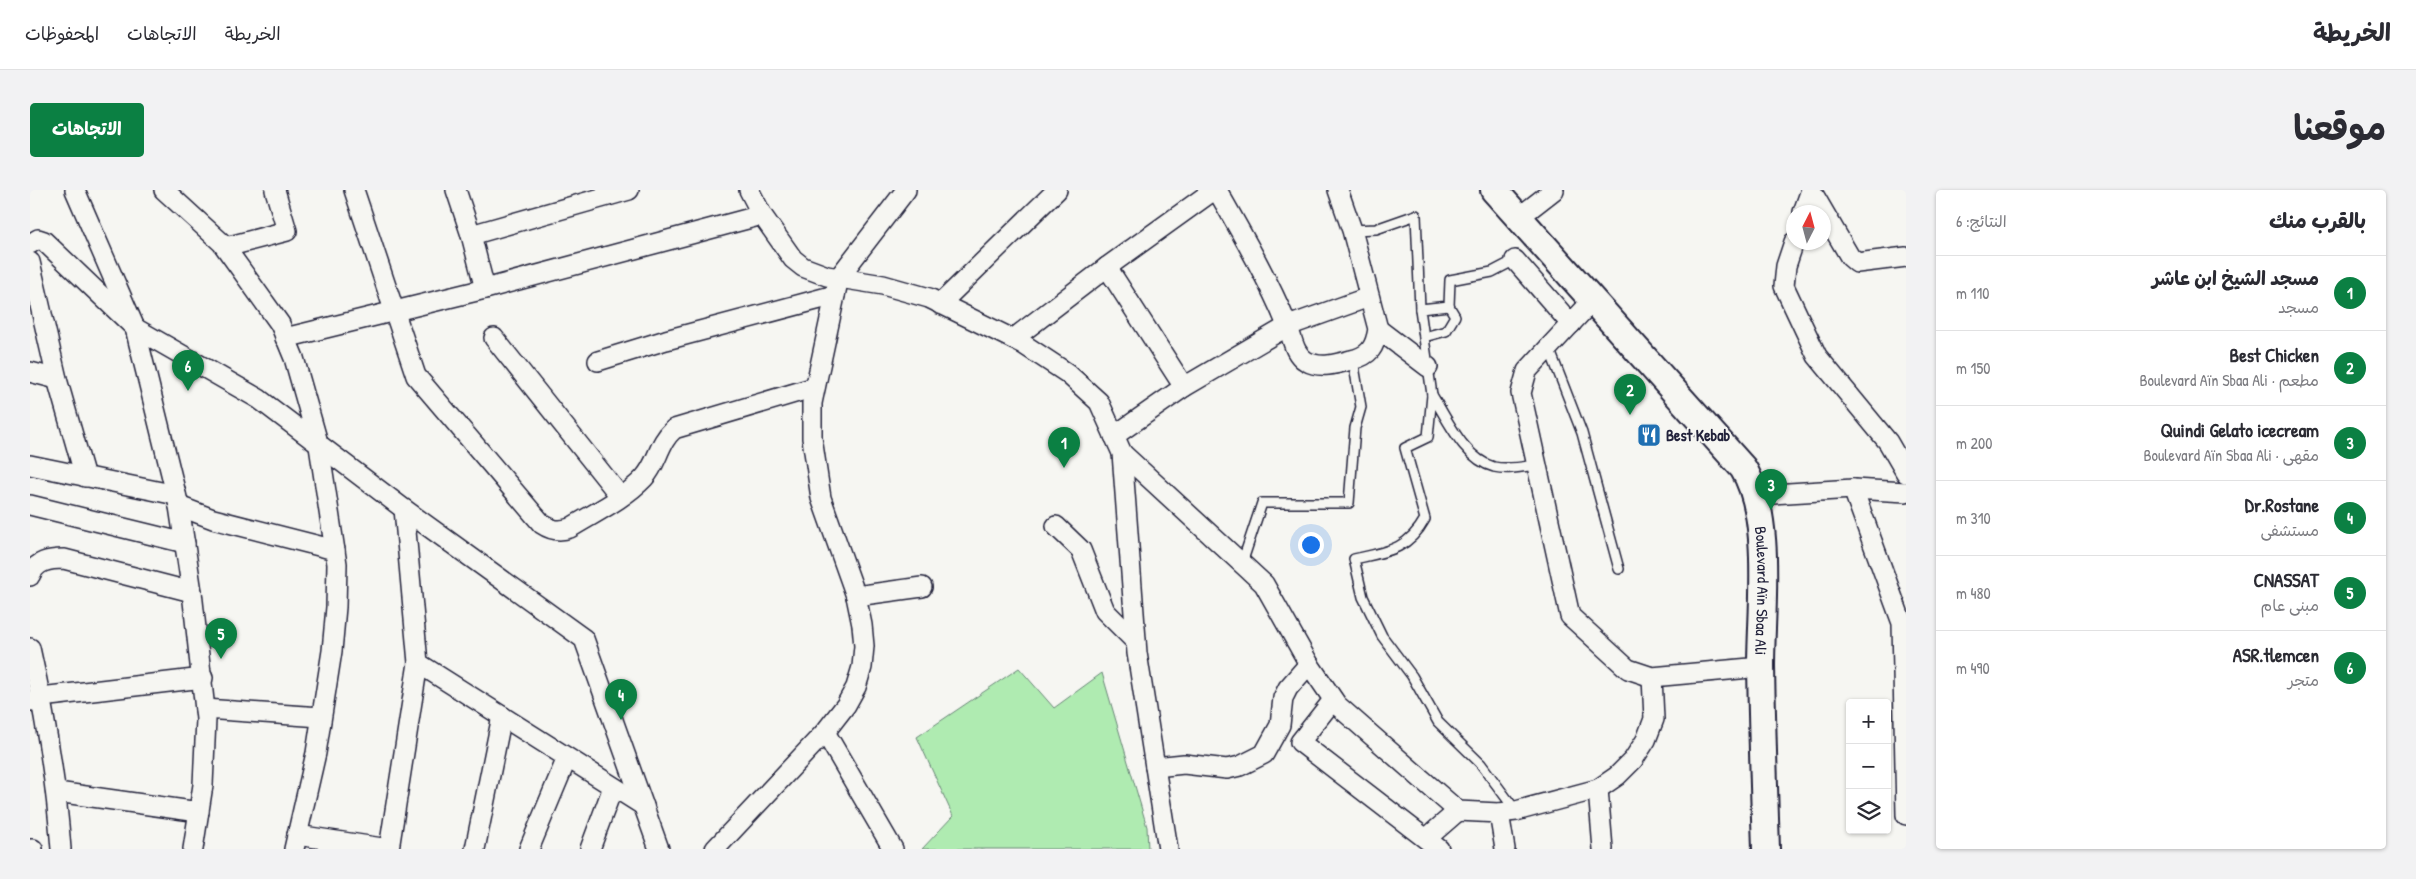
<!DOCTYPE html>
<html lang="ar">
<head>
<meta charset="utf-8">
<style>
	:root { --surface:#fff; --page:#f2f2f3; --text:#2b2b33; --muted:#7c7c81; --line:#e1e1e2; --accent:#0b8043 }
	body { margin:0; font-family:"Patrick Hand","Playpen Sans Arabic",sans-serif; background:var(--page); color:var(--text); direction:rtl }
	.controls { position:absolute; right:15px; bottom:15px; display:grid; overflow:hidden; border-radius:5px; box-shadow:0 1px 4px #0004 }
	.controls button { width:45px; height:45px; display:grid; place-items:center; padding:0; border:0; border-bottom:1px solid var(--line); background:var(--surface); color:var(--text); font:25px sans-serif }
	.compass { position:absolute; left:1756px; top:15px; width:45px; height:45px; border-radius:50%; background:var(--surface); box-shadow:0 1px 4px #0004; rotate:6deg }
	.you { position:absolute; left:1280px; top:354px; width:18px; height:18px; margin:-12px; border:4px solid #fff; border-radius:50%; background:#1a73e8; box-shadow:0 0 0 8px #1a73e833 }
	.badge { display:grid; place-items:center; width:32px; height:32px; border-radius:50%; background:var(--accent); color:#fff; font-size:16px; font-weight:700 }
	.pin { position:absolute; translate:-50% -41px; filter:drop-shadow(0 1px 2px #0008) }
	.pin::after { content:''; position:absolute; top:26px; width:18px; height:15px; background:inherit; clip-path:polygon(0 0,100% 0,50% 100%) }
	.list { margin:0; padding:0; list-style:none }
	h2 { display:flex; justify-content:space-between; align-items:center; height:65px; margin:0; padding:0 20px; font-size:21px }
	h2 small { font-size:16px; font-weight:400; color:var(--muted) }
	.list li { display:grid; grid-template-columns:32px 1fr auto; gap:15px; align-items:center; box-sizing:border-box; height:75px; padding:0 20px; border-top:1px solid var(--line) }
	.list b { display:block; font-size:19px; white-space:nowrap }
	.list p { margin:0; font-size:16px; white-space:nowrap; color:var(--muted) }
	.list em { font-size:16px; font-style:normal; color:var(--muted) }
	.icon { flex:none; width:28px; height:28px; fill:none; stroke:currentColor; stroke-width:2; stroke-linecap:round; stroke-linejoin:round }
	.map { position:relative; flex:none; width:1876px; height:659px; overflow:hidden; direction:ltr; border-radius:5px }
	header { display:flex; align-items:center; gap:30px; box-sizing:border-box; height:70px; padding:0 25px; background:var(--surface); border-bottom:1px solid var(--line) }
	header strong { font-size:24px }
	nav { display:flex; gap:28px; margin-inline-start:auto; font-size:18px }
	.intro { display:flex; align-items:center; justify-content:space-between; box-sizing:border-box; height:120px; padding:0 30px }
	h1 { margin:0; font-size:35px }
	.button { padding:12px 22px; border-radius:5px; background:var(--accent); color:#fff; font-size:18px; font-weight:700 }
	main { display:flex; gap:30px; padding:0 30px }
	aside { flex:1; background:var(--surface); border-radius:5px; box-shadow:0 1px 4px #0004 }
	.map>svg:first-child { display:block }
</style>
</head>
<body>
<header>
<strong>الخريطة</strong>
<nav><a>الخريطة</a><a>الاتجاهات</a><a>المحفوظات</a></nav>
</header>
<div class="intro"><h1>موقعنا</h1><a class="button">الاتجاهات</a></div>
<main>
<aside>
<h2>بالقرب منك<small>النتائج: 6</small></h2>
<ul class="list">
<li><span class="badge">1</span><div><b>مسجد الشيخ ابن عاشر</b><p>مسجد</p></div><em>110 m</em></li>
<li><span class="badge">2</span><div><b>Best Chicken</b><p>مطعم · Boulevard Aïn Sbaa Ali</p></div><em>150 m</em></li>
<li><span class="badge">3</span><div><b>Quindi Gelato icecream</b><p>مقهى · Boulevard Aïn Sbaa Ali</p></div><em>200 m</em></li>
<li><span class="badge">4</span><div><b>Dr.Rostane</b><p>مستشفى</p></div><em>310 m</em></li>
<li><span class="badge">5</span><div><b>CNASSAT</b><p>مبنى عام</p></div><em>480 m</em></li>
<li><span class="badge">6</span><div><b>ASR.tlemcen</b><p>متجر</p></div><em>490 m</em></li>
</ul>
</aside>
<div class="map">
<svg width="1876" height="659" viewBox="0 0 1876 659">
	<rect width="100%" height="100%" fill="#f6f6f2"/>
	<filter id="ink" filterUnits="userSpaceOnUse"><feTurbulence type="fractalNoise" baseFrequency=".02" numOctaves="2"/><feDisplacementMap in="SourceGraphic" scale="10" xChannelSelector="R" yChannelSelector="G"/><feConvolveMatrix kernelMatrix="1 2 1 2 8 2 1 2 1" color-interpolation-filters="sRGB"/></filter>
	<g filter="url(#ink)">
		<path fill="#afebb1" stroke="#688676" d="M989,478L1024,518L1072,483L1117,637L1118,659H892L923,626L887,547Z"/>
		<g fill="none" stroke-linecap="round" stroke-linejoin="round">
			<g stroke="#22223b" stroke-width="12">
				<g id="service">
					<path d="M1322,40L1346,39L1386,25L1390,119"/>
					<path d="M1394,147L1416,141L1425,126L1419,116"/>
					<path d="M1519,158L1552,243L1589,379"/>
					<path d="M1402,205L1390,119L1419,116L1420,90L1462,82L1485,70"/>
					<path d="M1212,373L1232,313H1319L1325,238L1331,217L1323,170"/>
					<path d="M1486,621L1451,574L1408,532L1382,486L1352,446L1333,407L1324,369C1356,362 1378,360 1395,329L1375,258L1398,247L1402,205C1417,228 1434,269 1464,277C1477,280 1492,277 1506,275"/>
				</g>
			</g>
			<g stroke="#22223b" stroke-width="22">
				<g id="minor">
					<path d="M45,0L105,138L149,316L162,402L176,529L173,595L163,659"/>
					<path d="M134,0L192,53L250,134L264,168L289,256L307,374L306,417L302,461L286,563L264,659"/>
					<path d="M324,0L386,186L512,334C521,340 529,342 540,338C564,323 594,309 614,288C628,273 628,253 644,239L785,197"/>
					<path d="M426,0L441,45L455,99"/>
					<path d="M719,0L732,25L763,69L773,77L797,86L853,95L899,108L993,154L1037,183L1069,212L1092,263L1107,463L1138,659"/>
					<path d="M1187,0C1212,44 1238,89 1257,135C1263,148 1263,163 1276,171C1290,179 1307,174 1321,170C1340,166 1345,157 1348,139L1322,40L1308,0"/>
					<path d="M1781,0L1820,67L1827,73L1876,67"/>
					<path d="M1773,22L1781,0"/>
					<path d="M1488,28L1524,0"/>
					<path d="M441,45L599,0"/>
					<path d="M1764,52L1756,76L1754,96L1787,166L1858,252L1876,283"/>
					<path d="M0,54L8,49L14,51L105,138L229,209L374,319L554,449L629,659"/>
					<path d="M196,57L257,41L245,0"/>
					<path d="M1485,70L1541,134"/>
					<path d="M0,72L27,189L55,287"/>
					<path d="M1077,77L1154,197"/>
					<path d="M1563,110L1497,181L1491,203L1540,426L1598,479L1622,487L1731,477"/>
					<path d="M910,114L1027,0"/>
					<path d="M1348,139L1398,177"/>
					<path d="M255,148L455,99L732,25"/>
					<path d="M464,148L590,306"/>
					<path d="M983,149L1077,77L1184,0"/>
					<path d="M568,171L636,150L805,105"/>
					<path d="M0,182L27,189"/>
					<path d="M1084,246L1154,197L1258,136L1339,107"/>
					<path d="M1092,263L1234,394L1279,474L1307,515L1428,621L1469,623L1486,621L1568,599L1587,586L1603,570L1616,550L1624,529L1622,487"/>
					<path d="M0,275L146,305"/>
					<path d="M1823,299L1872,433L1876,625"/>
					<path d="M1726,305L1823,299L1876,302"/>
					<path d="M0,315L155,353"/>
					<path d="M149,316L183,329L305,360"/>
					<path d="M374,319L388,473L614,616"/>
					<path d="M1026,336L1051,360L1075,421L1106,452"/>
					<path d="M0,386C6,371 19,369 34,369L162,402"/>
					<path d="M826,406L892,397"/>
					<path d="M0,458C15,524 26,591 31,659"/>
					<path d="M1303,510L1270,552L1409,659"/>
					<path d="M1,511L11,507L173,488"/>
					<path d="M175,519L291,527"/>
					<path d="M795,542L863,659"/>
					<path d="M1125,577L1154,574L1197,579L1210,576L1234,564L1250,535L1253,508L1258,498L1279,474"/>
					<path d="M1568,599L1573,659"/>
					<path d="M27,602L169,622"/>
					<path d="M1469,623L1475,659"/>
					<path d="M267,645L359,659"/>
					<path d="M1397,648L1428,621"/>
					<path d="M0,659H3"/>
					<path d="M359,659L388,473"/>
					<path d="M445,659L472,526"/>
					<path d="M499,659L537,568"/>
					<path d="M560,659L583,597"/>
					<path d="M685,659L795,542L816,515L826,497L832,477L834,456L832,435L826,406L791,308L782,248V213L809,87L876,0"/>
				</g>
			</g>
			<g stroke="#22223b" stroke-width="30">
				<g id="secondary">
					<path id="s1" d="M1464,0L1713,278C1743,327 1731,419 1731,476C1732,537 1734,598 1736,659"/>
				</g>
			</g>
			<use href="#service" stroke="#f6f6f2" stroke-width="9"/>
			<use href="#minor" stroke="#f6f6f2" stroke-width="19"/>
			<use href="#secondary" stroke="#f6f6f2" stroke-width="26"/>
		</g>
	</g>
	<defs>
		<g id="restaurant-square" transform="scale(1.25)"><rect x="-9" y="-9" width="18" height="18" rx="4" fill="#1f6fb2" stroke="#f6f6f2"/><path d="M-5-6h1v4h1v-4h1v4h1v-4h1v5L-1.5 .5V6h-2V.5L-5-1ZM5-6V6H3V1.5H1.5Q1.5-4 5-6Z" fill="#fff"/></g>
	</defs>
	<g fill-rule="evenodd">
		<use href="#restaurant-square" x="1619" y="245"/>
	</g>
	<g text-anchor="middle" dominant-baseline="central" stroke-width="4" stroke-linejoin="round" paint-order="stroke">
		<g font-size="16" font-weight="bold" fill="#22223b" stroke="#f6f6f2" text-anchor="start">
			<text x="1636" y="245">Best Kebab</text>
		</g>
		<g font-size="16" fill="#22223b" stroke="#f6f6f2">
			<text stroke="none"><textPath href="#s1" startOffset="499">Boulevard Aïn Sbaa Ali</textPath></text>
		</g>
	</g>
</svg>
<div class="controls">
<button>+</button>
<button>−</button>
<button><svg class="icon" aria-label="layers" viewBox="0 0 24 24"><path d="M12 4l9 5-9 5-9-5zM3 14l9 5 9-5"/></svg></button>
</div>
<svg class="compass" viewBox="-18 -18 36 36"><path d="M0-13l5 13h-10z" fill="#e53935"/><path d="M0 13l5-13h-10z" fill="#7c7c81"/></svg>
<div class="you"></div>
<div class="pin badge" style="left:1034px;top:278px">1</div>
<div class="pin badge" style="left:1600px;top:225px">2</div>
<div class="pin badge" style="left:1741px;top:320px">3</div>
<div class="pin badge" style="left:591px;top:530px">4</div>
<div class="pin badge" style="left:191px;top:469px">5</div>
<div class="pin badge" style="left:158px;top:201px">6</div>
</div>
</main>
</body>
</html>
